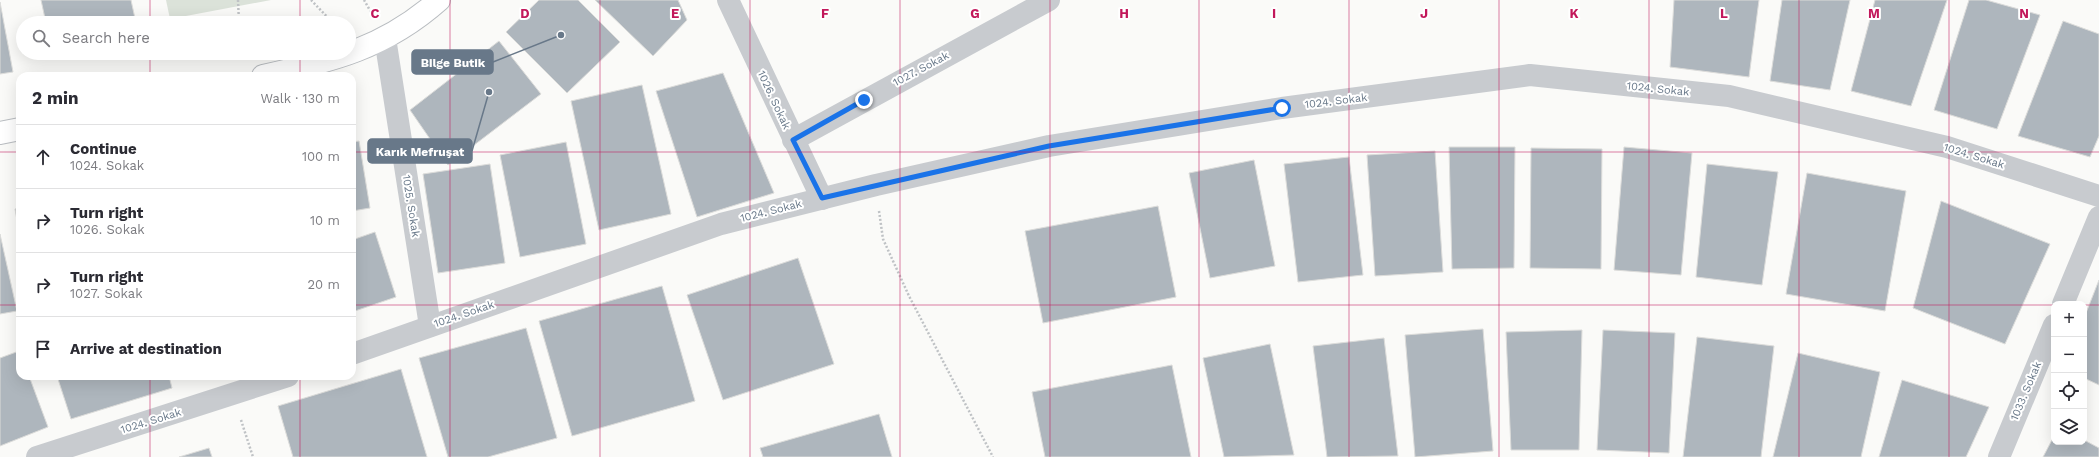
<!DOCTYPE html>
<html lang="en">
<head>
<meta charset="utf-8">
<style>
	:root { --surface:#fff; --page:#f7f7f7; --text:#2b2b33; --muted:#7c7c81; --line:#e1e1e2 }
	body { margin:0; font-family:"Work Sans",sans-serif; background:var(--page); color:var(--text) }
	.controls { position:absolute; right:12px; bottom:12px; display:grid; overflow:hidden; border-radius:8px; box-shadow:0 4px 16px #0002 }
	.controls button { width:36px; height:36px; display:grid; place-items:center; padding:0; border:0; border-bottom:1px solid var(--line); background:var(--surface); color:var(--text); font:20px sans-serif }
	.stop { position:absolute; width:12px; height:12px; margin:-9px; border:3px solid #1a73e8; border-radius:50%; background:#fff }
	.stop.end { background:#1a73e8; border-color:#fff; box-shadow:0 1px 4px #0008 }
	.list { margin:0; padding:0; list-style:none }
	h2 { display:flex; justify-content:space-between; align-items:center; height:52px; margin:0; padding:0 16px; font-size:17px }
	h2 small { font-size:13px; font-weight:400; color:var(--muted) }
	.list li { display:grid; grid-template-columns:26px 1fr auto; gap:12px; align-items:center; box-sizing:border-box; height:64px; padding:0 16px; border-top:1px solid var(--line) }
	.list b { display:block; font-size:15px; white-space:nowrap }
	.list p { margin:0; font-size:13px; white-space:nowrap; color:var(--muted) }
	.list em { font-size:13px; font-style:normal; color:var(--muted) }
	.icon { flex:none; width:22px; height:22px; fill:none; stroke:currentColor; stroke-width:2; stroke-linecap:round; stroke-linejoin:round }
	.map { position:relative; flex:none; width:2099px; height:457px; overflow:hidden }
	.search { position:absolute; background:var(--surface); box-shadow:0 4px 16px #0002; left:16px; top:16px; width:340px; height:44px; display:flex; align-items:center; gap:10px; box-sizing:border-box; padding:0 14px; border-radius:22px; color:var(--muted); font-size:15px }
	.panel { position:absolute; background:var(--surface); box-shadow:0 4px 16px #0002; left:16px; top:72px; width:340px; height:308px; border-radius:12px }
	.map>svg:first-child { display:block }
</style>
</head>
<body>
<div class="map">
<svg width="2099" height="457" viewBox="0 0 2099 457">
	<rect width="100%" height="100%" fill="#fafaf8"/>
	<path fill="#dbe2d9" d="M166,0H271L170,19Z"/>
	<g fill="#aeb6bd" stroke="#dcdcda">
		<path d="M41,0H131L136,23H46Z"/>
		<path d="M539,0H578L620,42L567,93L506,32Z"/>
		<path d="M595,0H678L687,20L653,56Z"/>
		<path d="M1674,0H1759L1749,77L1670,67Z"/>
		<path d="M1782,0H1850L1830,90L1770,81Z"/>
		<path d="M1875,0H1947L1911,106L1851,91Z"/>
		<path d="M1969,0H1986L2040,15L1997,129L1934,110Z"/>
		<path d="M0,2L13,72L0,74Z"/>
		<path d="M2063,21L2099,34V136L2090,157L2018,136Z"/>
		<path d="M499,41L541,94L448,165L410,110Z"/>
		<path d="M723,73L774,193L697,217L656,91Z"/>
		<path d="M642,85L671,214L599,230L571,101Z"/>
		<path d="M359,141L370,208L352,211V142Z"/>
		<path d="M566,142L586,244L520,257L500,155Z"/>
		<path d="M1449,147H1515L1514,268L1452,269Z"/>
		<path d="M1624,147L1692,153L1681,275L1614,270Z"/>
		<path d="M1531,148L1602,149L1601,269L1530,268Z"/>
		<path d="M1435,151L1443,272L1375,276L1367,155Z"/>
		<path d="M1349,157L1363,275L1298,282L1284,164Z"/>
		<path d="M1254,160L1275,266L1210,278L1189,173Z"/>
		<path d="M490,164L505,263L438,273L423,174Z"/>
		<path d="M1707,164L1778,172L1762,285L1696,277Z"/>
		<path d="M1807,173L1906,191L1885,311L1786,294Z"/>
		<path d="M1941,201L2050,244L2005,344L1913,308Z"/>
		<path d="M1158,206L1176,297L1043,323L1025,231Z"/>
		<path d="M20,208V237L15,209Z"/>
		<path d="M375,232L396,297L352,312V240Z"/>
		<path d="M0,234L17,311L0,314Z"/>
		<path d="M798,258L834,364L723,400L687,295Z"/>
		<path d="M2099,280V385L2084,378V318Z"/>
		<path d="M662,286L695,401L572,436L539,321Z"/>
		<path d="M526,328L557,438L488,457H448L419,358Z"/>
		<path d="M1483,329L1493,451L1415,457L1405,335Z"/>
		<path d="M1582,330L1579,450H1511L1506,332Z"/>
		<path d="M1603,330L1675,333L1669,453L1597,450Z"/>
		<path d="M1697,337L1774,346L1761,457H1683Z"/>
		<path d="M1384,338L1398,456L1327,457L1313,346Z"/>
		<path d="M1270,344L1294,455L1224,457L1203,358Z"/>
		<path d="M19,351L20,376H29L48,427L0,446V358Z"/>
		<path d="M1798,353L1880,372L1861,457H1773Z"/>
		<path d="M1172,365L1191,457H1045L1032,392Z"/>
		<path d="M401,369L427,457H293L278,406Z"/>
		<path d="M57,376H169L172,388L71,419Z"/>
		<path d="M1902,380L1989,407L1966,457H1879Z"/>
		<path d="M879,414L892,457H763L760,448Z"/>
		<path d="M2054,436V442H2084V440L2099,448V457H2043Z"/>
		<path d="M209,448L212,457H179Z"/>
	</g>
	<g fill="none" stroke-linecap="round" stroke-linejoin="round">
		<g stroke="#b9bdc1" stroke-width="24">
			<g id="primary">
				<path d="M263,76C332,61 385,48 439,0"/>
				<path d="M0,133L20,129"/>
			</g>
		</g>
		<g stroke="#bfc2c5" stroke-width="2.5" stroke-dasharray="2 2" stroke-linecap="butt">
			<path d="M238,0L239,23"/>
			<path d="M311,0L333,23"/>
			<path d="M364,0L372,14"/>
			<path d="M879,211L883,239L909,296L993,457"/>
			<path d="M241,420L253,457"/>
		</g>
		<g stroke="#c8cbcf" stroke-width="22">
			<path d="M728,0L822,199"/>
			<path d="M385,38L430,326"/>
			<path d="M793,140L1049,0"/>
			<path d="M2063,304L2099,217"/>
			<path d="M352,354L721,224L876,185L1049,146L1282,108L1530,75L1729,96L1947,147L2099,196"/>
			<path d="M37,457L288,376"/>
			<path d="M1999,457L2054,325"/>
		</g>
		<use href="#primary" stroke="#fff" stroke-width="22"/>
	</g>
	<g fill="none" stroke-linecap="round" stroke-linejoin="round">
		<path stroke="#1a73e8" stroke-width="5" d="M864,100L793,140L822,198L1049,146L1282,108"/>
	</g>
	<path fill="none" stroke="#c2185b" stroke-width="1" stroke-opacity="0.55" d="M150,0V23M300,0V23M450,0V457M600,0V457M750,0V457M900,0V457M1050,0V457M1199,0V457M1349,0V457M1499,0V457M1649,0V457M1799,0V457M1949,0V457M150,53V76M300,53V76M0,152H20M352,152H2099M0,305H20M352,305H2054M2084,305H2099M150,376V457M300,376V457"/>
	<g text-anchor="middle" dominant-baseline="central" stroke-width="4" stroke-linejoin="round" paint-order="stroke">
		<g font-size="11" fill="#687889" stroke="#fff">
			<text transform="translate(921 69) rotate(-28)">1027. Sokak</text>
			<text transform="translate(1658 89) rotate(6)">1024. Sokak</text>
			<text transform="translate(774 100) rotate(65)">1026. Sokak</text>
			<text transform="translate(1336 101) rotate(-7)">1024. Sokak</text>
			<text transform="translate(1974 156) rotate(17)">1024. Sokak</text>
			<text transform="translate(411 206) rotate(81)">1025. Sokak</text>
			<text transform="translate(771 211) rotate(-14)">1024. Sokak</text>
			<text transform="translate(464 314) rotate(-19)">1024. Sokak</text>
			<text transform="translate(2026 391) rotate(-67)">1033. Sokak</text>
			<text transform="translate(151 421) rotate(-17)">1024. Sokak</text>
		</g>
	</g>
	<g font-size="13" text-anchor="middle" font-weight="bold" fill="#c2185b" stroke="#fff" stroke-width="4" stroke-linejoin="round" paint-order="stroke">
		<text x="375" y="18">C</text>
		<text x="525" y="18">D</text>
		<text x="675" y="18">E</text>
		<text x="825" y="18">F</text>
		<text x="975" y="18">G</text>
		<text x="1124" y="18">H</text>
		<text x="1274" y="18">I</text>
		<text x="1424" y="18">J</text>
		<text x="1574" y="18">K</text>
		<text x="1724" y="18">L</text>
		<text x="1874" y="18">M</text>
		<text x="2024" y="18">N</text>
	</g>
	<path fill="none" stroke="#687889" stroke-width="1.5" d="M561 35L493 62M489 92L472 151"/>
	<g fill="#687889" stroke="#fff" stroke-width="1.5">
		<circle cx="561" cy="35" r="4"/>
		<circle cx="489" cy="92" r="4"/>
	</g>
	<g fill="#687889" stroke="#687889" stroke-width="1.5">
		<rect x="412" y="50" width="81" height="24" rx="4"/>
		<rect x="368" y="139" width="104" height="24" rx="4"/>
	</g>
	<g font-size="12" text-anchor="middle" font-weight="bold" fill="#fff">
		<text x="453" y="67">Bilge Butik</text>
		<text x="420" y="156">Karık Mefruşat</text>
	</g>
</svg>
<div class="controls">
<button>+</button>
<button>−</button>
<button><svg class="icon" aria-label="locate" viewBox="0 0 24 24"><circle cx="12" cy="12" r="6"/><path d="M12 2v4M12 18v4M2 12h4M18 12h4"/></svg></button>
<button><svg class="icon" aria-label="layers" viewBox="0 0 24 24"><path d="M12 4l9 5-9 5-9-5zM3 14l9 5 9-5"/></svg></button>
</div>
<div class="stop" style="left:1282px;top:108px"></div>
<div class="stop end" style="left:864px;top:100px"></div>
<div class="search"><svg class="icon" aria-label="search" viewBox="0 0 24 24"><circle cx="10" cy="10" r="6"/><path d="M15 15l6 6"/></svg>Search here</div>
<section class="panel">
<h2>2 min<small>Walk · 130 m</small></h2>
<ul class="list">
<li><svg class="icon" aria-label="ahead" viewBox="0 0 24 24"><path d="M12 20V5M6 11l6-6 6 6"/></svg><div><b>Continue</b><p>1024. Sokak</p></div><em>100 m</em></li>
<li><svg class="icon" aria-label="right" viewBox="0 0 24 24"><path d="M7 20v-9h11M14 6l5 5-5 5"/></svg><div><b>Turn right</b><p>1026. Sokak</p></div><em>10 m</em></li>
<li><svg class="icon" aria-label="right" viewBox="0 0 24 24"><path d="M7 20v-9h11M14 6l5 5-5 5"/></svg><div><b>Turn right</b><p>1027. Sokak</p></div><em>20 m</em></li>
<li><svg class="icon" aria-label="arrive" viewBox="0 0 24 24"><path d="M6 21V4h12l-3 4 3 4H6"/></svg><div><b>Arrive at destination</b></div></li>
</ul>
</section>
</div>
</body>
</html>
